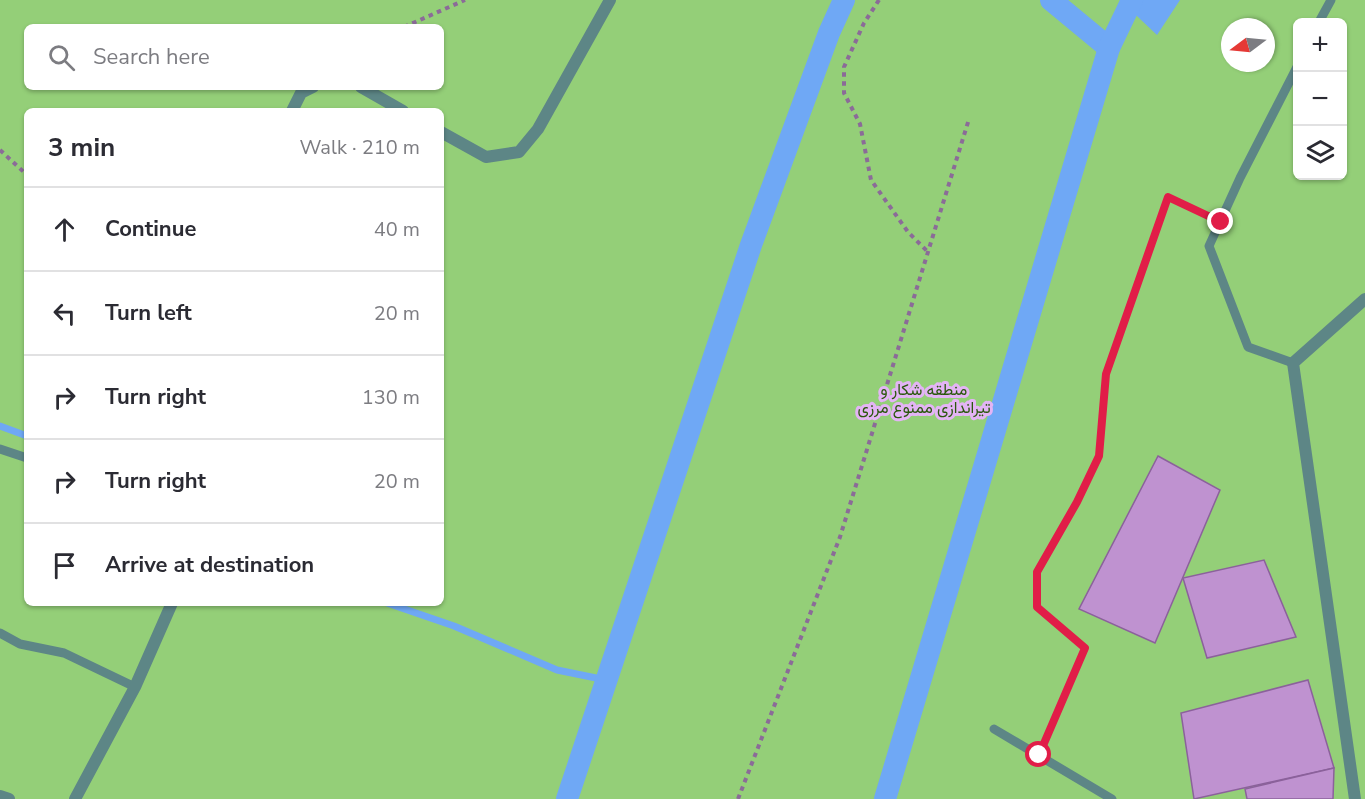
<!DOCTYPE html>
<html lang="en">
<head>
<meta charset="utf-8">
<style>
	:root { --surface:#fff; --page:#f2f2f3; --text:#2b2b33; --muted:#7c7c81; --line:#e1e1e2 }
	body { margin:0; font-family:"Nunito Sans",Vazirmatn,sans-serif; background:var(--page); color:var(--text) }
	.controls { position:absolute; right:18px; top:18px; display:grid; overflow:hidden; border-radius:9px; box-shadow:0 2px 4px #0004 }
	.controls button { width:54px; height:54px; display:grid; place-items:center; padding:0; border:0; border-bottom:2px solid var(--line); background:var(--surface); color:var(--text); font:30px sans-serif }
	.compass { position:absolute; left:1221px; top:18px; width:54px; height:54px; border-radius:50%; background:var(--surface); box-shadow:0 2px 4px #0004; rotate:254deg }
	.stop { position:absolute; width:18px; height:18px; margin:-14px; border:4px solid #e11d48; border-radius:50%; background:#fff }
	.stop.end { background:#e11d48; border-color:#fff; box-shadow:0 2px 6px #0008 }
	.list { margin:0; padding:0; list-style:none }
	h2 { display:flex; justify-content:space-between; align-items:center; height:78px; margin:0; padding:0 24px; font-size:26px }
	h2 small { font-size:20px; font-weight:400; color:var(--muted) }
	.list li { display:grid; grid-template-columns:39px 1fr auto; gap:18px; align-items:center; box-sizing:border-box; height:84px; padding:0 24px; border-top:2px solid var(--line) }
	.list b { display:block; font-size:22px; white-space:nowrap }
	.list em { font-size:20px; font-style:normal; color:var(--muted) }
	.icon { flex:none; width:33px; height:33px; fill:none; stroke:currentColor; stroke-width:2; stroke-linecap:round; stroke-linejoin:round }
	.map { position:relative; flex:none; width:1365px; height:799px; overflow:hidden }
	.search { position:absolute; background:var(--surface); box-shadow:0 2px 4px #0004; left:24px; top:24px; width:420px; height:66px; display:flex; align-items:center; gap:15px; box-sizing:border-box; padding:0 21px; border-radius:9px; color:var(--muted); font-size:22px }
	.panel { position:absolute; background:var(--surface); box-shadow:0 2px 4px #0004; left:24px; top:108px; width:420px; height:498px; border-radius:9px }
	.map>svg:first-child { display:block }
</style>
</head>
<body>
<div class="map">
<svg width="1365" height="799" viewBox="0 0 1365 799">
	<rect width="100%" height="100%" fill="#e3b4f5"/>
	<path fill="#94cf78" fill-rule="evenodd" d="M0,0H1365V799H0ZM1298,22H1342V176H1298ZM27,27H441V87H27ZM1230,27H1266V63H1230ZM27,111H441V603H27Z"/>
	<path fill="#6fa8f5" d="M1120,0H1180L1157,35Z"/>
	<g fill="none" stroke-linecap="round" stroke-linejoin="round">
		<g stroke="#6fa8f5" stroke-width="7">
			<path d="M0,426L27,436"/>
			<path d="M387,603L454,626L557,670L606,680"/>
		</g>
		<g stroke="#6fa8f5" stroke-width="22">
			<path d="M1051,0L1109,48"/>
			<path d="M567,799L751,245L829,33L844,0"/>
			<path d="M885,799L1109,48L1132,0"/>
		</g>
	</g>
	<g fill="#bf92d0" stroke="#8b619b" stroke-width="1.5">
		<path d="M1158,456L1220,490L1155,643L1079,609Z"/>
		<path d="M1264,560L1296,637L1207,658L1183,578Z"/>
		<path d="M1308,680L1334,768L1194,799L1181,713Z"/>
		<path d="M1334,768L1333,799H1247L1245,789Z"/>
	</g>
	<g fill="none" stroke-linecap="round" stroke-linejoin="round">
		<g stroke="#8b6b98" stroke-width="4" stroke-dasharray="4.5 4.5" stroke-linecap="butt">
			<path d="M879,0L864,23L844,67V93L860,124L871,180L908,232L929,253"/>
			<path d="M404,27L465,0"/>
			<path d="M0,150L27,175"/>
			<path d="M1044,744L1085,648L1037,607V572L1077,502L1099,456L1106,374L1168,197L1206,215"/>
			<path d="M738,799L840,537L969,119"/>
		</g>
		<g stroke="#5d8686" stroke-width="9">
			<path d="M1319,22L1331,0"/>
			<path d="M1293,363L1248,347L1209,246L1240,178L1298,65"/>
			<path d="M0,449L27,458"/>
			<path d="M0,633L20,644L64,653L135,687"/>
			<path d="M994,729L1112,799"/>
		</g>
		<g stroke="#5d8686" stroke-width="12">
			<path d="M361,87L403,111"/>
			<path d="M292,111L301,93L313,87"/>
			<path d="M441,132L486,157L519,152L538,129L610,0"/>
			<path d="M0,796L9,799"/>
			<path d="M75,799L135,687L172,603"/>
			<path d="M1355,799L1293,363L1365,299"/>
		</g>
	</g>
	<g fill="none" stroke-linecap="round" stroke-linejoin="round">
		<path stroke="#e11d48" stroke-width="8" d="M1039,755L1085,648L1037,607V572L1077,502L1099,456L1106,374L1168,197L1221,222"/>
	</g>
	<g text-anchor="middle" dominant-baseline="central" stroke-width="6" stroke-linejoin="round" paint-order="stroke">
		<g font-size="16" fill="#2a580c" stroke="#e3b4f5">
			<text x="924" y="390">منطقه شکار و<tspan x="924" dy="18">تیراندازی ممنوع مرزی</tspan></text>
		</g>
	</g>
</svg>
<div class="controls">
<button>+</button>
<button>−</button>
<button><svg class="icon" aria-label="layers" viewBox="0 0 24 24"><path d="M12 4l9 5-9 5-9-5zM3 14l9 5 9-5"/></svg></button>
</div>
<svg class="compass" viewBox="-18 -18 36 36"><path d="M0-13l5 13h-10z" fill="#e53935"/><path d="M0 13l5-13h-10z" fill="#7c7c81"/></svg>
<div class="stop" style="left:1039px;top:755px"></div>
<div class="stop end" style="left:1221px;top:222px"></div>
<div class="search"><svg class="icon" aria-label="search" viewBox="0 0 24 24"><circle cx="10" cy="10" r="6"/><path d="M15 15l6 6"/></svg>Search here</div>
<section class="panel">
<h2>3 min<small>Walk · 210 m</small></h2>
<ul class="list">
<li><svg class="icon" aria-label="ahead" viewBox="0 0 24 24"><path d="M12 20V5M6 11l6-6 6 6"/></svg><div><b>Continue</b></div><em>40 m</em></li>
<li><svg class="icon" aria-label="left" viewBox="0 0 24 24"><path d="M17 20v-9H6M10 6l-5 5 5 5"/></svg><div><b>Turn left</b></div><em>20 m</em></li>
<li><svg class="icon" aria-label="right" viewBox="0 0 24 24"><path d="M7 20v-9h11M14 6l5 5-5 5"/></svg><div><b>Turn right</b></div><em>130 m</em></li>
<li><svg class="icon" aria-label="right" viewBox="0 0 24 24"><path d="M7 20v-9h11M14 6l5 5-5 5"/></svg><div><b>Turn right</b></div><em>20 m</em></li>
<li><svg class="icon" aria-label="arrive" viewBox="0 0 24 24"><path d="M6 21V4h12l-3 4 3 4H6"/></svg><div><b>Arrive at destination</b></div></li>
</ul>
</section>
</div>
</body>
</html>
